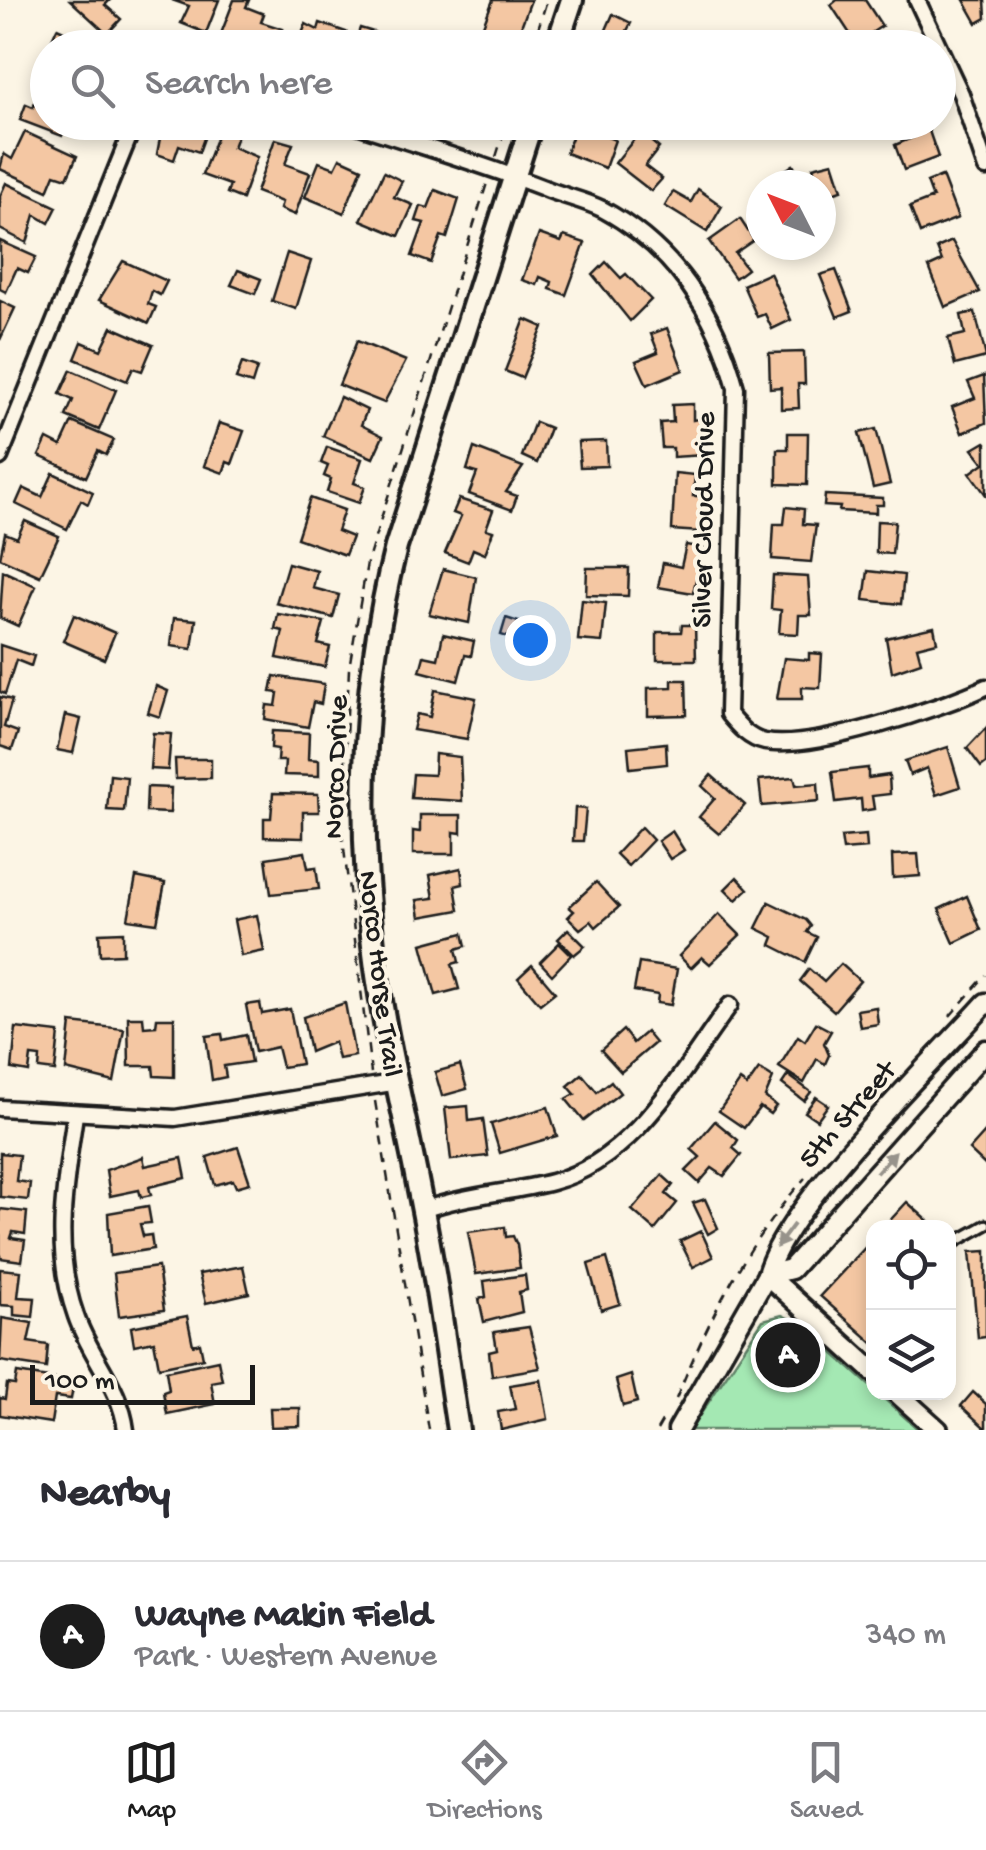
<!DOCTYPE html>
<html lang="en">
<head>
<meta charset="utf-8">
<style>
	:root { --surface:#fff; --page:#f7f7f7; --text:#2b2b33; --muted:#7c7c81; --line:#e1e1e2; --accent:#1c1c1c }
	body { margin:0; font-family:"Gochi Hand",sans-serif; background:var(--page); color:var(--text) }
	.controls { position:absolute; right:30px; bottom:30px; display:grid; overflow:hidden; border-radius:20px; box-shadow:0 5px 15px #0003 }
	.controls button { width:90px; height:90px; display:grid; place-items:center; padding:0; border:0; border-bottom:2px solid var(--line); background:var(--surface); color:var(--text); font:50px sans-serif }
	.compass { position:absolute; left:746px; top:170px; width:90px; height:90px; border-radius:50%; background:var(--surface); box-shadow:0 5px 15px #0003; rotate:312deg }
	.scale { position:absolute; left:30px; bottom:25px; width:225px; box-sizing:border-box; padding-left:10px; border:5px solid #1c1c1c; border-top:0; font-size:28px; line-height:35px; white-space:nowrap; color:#1c1c1c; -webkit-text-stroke:8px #fcf5e5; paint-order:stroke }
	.you { position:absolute; left:530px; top:640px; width:35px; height:35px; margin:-25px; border:8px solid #fff; border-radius:50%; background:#1a73e8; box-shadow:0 0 0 15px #1a73e833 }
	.badge { display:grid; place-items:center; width:65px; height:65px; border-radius:50%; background:var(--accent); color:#fff; font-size:32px; font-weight:700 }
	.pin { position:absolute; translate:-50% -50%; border:5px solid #fff; box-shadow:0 2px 10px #0006 }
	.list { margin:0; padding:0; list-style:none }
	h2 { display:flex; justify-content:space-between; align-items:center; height:130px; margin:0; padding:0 40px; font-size:42px }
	h2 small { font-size:32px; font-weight:400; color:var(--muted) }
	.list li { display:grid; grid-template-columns:65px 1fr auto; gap:30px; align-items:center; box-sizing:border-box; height:150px; padding:0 40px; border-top:2px solid var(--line) }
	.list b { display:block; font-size:38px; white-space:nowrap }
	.list p { margin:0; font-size:32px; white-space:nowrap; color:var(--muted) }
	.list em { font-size:32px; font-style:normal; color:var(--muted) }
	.icon { flex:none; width:55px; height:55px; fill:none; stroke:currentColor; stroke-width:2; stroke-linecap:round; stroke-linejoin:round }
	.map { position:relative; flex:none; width:986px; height:1430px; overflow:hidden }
	.search { position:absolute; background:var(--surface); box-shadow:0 5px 15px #0003; left:30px; right:30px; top:30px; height:110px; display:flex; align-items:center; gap:25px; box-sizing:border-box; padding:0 35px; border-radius:55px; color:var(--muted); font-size:38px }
	.sheet { height:280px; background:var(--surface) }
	nav { display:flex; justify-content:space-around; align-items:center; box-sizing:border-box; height:140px; border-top:2px solid var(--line); background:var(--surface); font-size:28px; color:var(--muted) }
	nav a { display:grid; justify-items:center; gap:5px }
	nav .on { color:var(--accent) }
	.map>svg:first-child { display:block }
</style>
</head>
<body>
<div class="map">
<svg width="986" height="1430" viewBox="0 0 986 1430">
	<rect width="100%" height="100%" fill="#fcf5e5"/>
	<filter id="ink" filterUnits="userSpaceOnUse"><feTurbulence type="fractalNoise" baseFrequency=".01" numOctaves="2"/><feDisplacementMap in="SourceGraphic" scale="20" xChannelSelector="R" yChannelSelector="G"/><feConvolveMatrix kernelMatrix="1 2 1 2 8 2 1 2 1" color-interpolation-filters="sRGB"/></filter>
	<g filter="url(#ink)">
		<path fill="#a4e8b3" stroke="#608268" stroke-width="2.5" d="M782,1315L802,1325L919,1430H690L763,1320Z"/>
		<g fill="#f4c7a3" stroke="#1c1c1c" stroke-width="2.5">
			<path d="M70,0H110L105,5L121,19L107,34Z"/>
			<path d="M172,0H219L206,33L181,23L189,6Z"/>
			<path d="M234,0H249L246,7L264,14L261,22L283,29L276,48H242L219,39Z"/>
			<path d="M493,0H531L516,40L482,28Z"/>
			<path d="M865,0L882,26L856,43L831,5L837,0Z"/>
			<path d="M964,0H985L986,18L977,23Z"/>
			<path d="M613,14L631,23L619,46L602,39Z"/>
			<path d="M320,23L346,32L339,48H296L306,24L318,30Z"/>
			<path d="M57,28L101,48H48Z"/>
			<path d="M360,28L374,32L371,41L391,48H353Z"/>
			<path d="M42,82L48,84V122H67L62,136L20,120L26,104L33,107Z"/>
			<path d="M163,122H210L199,152L179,145L174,160L157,154Z"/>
			<path d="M578,122H600L591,130L615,140L605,168L566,153Z"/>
			<path d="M909,122H926L938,157L904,170L895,145L914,137Z"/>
			<path d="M222,123L240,128L233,147L257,157L242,199L227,193L230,185L202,175Z"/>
			<path d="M25,132L77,156L67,178L55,174L48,191L0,169L4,154L12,159Z"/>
			<path d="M640,132L659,148L645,166L662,179L651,191L615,163Z"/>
			<path d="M275,139L293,144L285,164L310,173L295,215L280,209L282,202L256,192Z"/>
			<path d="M340,158L362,168L344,213L305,197L319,162L335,168Z"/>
			<path d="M833,162L842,190L822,196L813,167Z"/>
			<path d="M793,165L805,185H764V184Z"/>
			<path d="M384,172L402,181L394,197L413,205L399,236L361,220Z"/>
			<path d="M942,176L958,218L920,233L910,207L933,198L927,182Z"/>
			<path d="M6,183L57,207L49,223L35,215L27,243L0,229V196Z"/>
			<path d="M698,189L722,206L707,232L665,206L673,192L691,202Z"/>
			<path d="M435,190L459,199L447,238L441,236L431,263L412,256L424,223L416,221L421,206L428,208Z"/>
			<path d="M740,219L754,240L735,253L747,269L735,278L709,241Z"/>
			<path d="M539,234L561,242L564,236L585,243L566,295L550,289L552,282L540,277L537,285L522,280Z"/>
			<path d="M0,241L36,257L28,273L17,268L6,292L0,289Z"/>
			<path d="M952,241L980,292L945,307L929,267L942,261L937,248Z"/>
			<path d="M287,253L311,261L296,309L272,301Z"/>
			<path d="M123,261L167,281L160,295L152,291L148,304L156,307L149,323L99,300Z"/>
			<path d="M606,262L621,278L626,274L651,300L630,321L593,275Z"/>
			<path d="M238,270L261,279L255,294L231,285Z"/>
			<path d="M836,270L852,311L837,317L820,275Z"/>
			<path d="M770,273L791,320L772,329L765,314L757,317L743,285Z"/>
			<path d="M0,301L15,308L0,340Z"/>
			<path d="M975,312L986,357L955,365L948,338L965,334L961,315Z"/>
			<path d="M525,319L543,327L522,378L505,371Z"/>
			<path d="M112,327L153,345L142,371L133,368L127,381L75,359L82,342L101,350Z"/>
			<path d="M667,328L683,370L647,385L636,361L658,352L651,334Z"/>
			<path d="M357,341L406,361L384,403L339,385Z"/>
			<path d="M804,352L805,384H798L799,408L781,409V387L770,388L769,353Z"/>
			<path d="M242,363L257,368L252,384L236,379Z"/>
			<path d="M71,370L116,390L99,430L66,416L73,400L60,394Z"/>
			<path d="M984,376L986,423L962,433L952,407L975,398L968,382Z"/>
			<path d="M340,397L367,410L361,425L383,436L373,458L323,436Z"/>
			<path d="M693,404V420L702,418L704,455L673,457V448H662L660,423L673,422L672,405Z"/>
			<path d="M72,422L114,440L106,455L98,451L86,477L39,456L47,439L61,446Z"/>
			<path d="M535,422L550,428L537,463L522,456Z"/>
			<path d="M219,423L244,431L232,464L227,462L223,473L204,466Z"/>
			<path d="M876,429L890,484L873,488L859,433Z"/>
			<path d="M788,433H808L807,485L777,484V449H788Z"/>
			<path d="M606,441L607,466L580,467L578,442Z"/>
			<path d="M985,442L986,443V495L970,473L984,463L973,449Z"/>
			<path d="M327,447L362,459L354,483L365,487L359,503L327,492L331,479L324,476L328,466L321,463Z"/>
			<path d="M474,448L523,467L506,492L517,496L512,510L469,494L477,473L467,470Z"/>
			<path d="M53,473L93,492L88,504L81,500L67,529L16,504L23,488L42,497Z"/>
			<path d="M675,473L695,475L693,496H703L701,532L672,530Z"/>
			<path d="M825,495L883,498V505H876V513L839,511L840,507L824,506Z"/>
			<path d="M310,498L344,510L337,531L352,537L345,555L297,538Z"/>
			<path d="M459,499L493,510L486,529L493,531L485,554L473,549L468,562L445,553L461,516L453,513Z"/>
			<path d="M786,507L804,509L803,524L816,525L811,562L772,559L774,524H784Z"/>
			<path d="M25,521L59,536L40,576L0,558L5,533L17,538Z"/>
			<path d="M877,521L895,522L892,554L876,553Z"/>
			<path d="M686,545L703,548L693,593L658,587L663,563L681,567Z"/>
			<path d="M288,563L317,571L313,588L339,595L333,618L276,603Z"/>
			<path d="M587,568H629L628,596L586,595Z"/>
			<path d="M443,569L476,577L469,623L429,614Z"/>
			<path d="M3,571L36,586L18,626L0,618Z"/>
			<path d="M868,571L904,575L901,604L864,600Z"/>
			<path d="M773,575L808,577L811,615H799L798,634L779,633L781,610L771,609Z"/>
			<path d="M582,600L606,603L602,642L578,640Z"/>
			<path d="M278,614L324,622L318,644L330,647L325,667L277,658L283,631L275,629Z"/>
			<path d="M74,615L115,633L104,659L63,641Z"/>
			<path d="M174,618L196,620L192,649L171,646Z"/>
			<path d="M506,618L525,624L521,641L501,635Z"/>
			<path d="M682,625H695L696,660H657V632H681Z"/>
			<path d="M934,627L937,642L917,647L921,662L892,672L886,638Z"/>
			<path d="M443,634L474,641L471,656L465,655L458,681L420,671L424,656L438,659Z"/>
			<path d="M0,645L34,656L31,666L16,660L5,694L0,692Z"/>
			<path d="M809,653L822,654L820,688L802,687V699H777L784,658L809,660Z"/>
			<path d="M274,676L324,684L321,704L313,702L308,727L265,719L267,705L276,706L278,693L271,692Z"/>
			<path d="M672,680H686L687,715L648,716V688L672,687Z"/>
			<path d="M156,686L168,691L160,717L148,713Z"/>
			<path d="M435,690L476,698L467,739L413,730L417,714L430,717Z"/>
			<path d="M0,697L12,700L4,727L18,732L12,750L0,746Z"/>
			<path d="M65,715L81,719L73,753L57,750Z"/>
			<path d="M986,728V763L981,767L967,748Z"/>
			<path d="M272,731L309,733L308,759L319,760V776L284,775L285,761H277L278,749L271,748Z"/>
			<path d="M153,733L171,734L168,770L150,769Z"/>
			<path d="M666,743L667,764L630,768L628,747Z"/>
			<path d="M948,747L960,787L936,795L927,768L910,775L905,761Z"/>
			<path d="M435,754L460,757L462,801L411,798L413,774L434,775Z"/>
			<path d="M175,759H211V778L176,779Z"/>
			<path d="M868,768V778L889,775L890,794L872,796L874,809L862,811L861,799L836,802L832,772Z"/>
			<path d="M110,775L127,777L124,811L107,810Z"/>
			<path d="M711,775L745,805L719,834L699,817L715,798L702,786Z"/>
			<path d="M794,777L796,785L818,783L819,801L762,806L759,780Z"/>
			<path d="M147,787L171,788L170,813L146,812Z"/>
			<path d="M273,793L318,794L319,812H303V838L264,837V818H271Z"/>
			<path d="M575,808L586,809L583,841H573Z"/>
			<path d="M420,815H461V833L454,832V854H413V831L420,832Z"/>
			<path d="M641,827L653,840L628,866L616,854Z"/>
			<path d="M672,831L684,850L670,859L658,841Z"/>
			<path d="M866,835L867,848L843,850L841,837Z"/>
			<path d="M305,852L308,868L316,867L319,889L271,894L266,858Z"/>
			<path d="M918,854L920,876L893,878L892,855Z"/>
			<path d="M461,868L463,884L455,886L459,910L420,917L417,900L434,898L430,875Z"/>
			<path d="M136,877L165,883L157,923L128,919Z"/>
			<path d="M737,877L748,889L736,900L725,889Z"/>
			<path d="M596,882L619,907L596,927L591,921L580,929L568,917L574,911L569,907Z"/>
			<path d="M967,896L981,930L954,943L939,909Z"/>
			<path d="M769,902L806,920L811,926L807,932L817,937L805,962L771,945L774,937L756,928Z"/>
			<path d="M719,914L740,935L710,964L702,957L691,968L679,956Z"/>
			<path d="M257,915L264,951L241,956L234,920Z"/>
			<path d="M568,929L585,946L574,955L558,939Z"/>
			<path d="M123,932V954L100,955L99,933Z"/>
			<path d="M463,933L466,946L456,949L459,962L452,964L459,989L436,995L422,944Z"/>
			<path d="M559,943L571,955L552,975L540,962Z"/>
			<path d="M639,963L677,969L671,1005L657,1003L658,995L634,991Z"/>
			<path d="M841,964L860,981L834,1011L800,981L809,969L824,982Z"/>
			<path d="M532,965L555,992L540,1004L518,978Z"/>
			<path d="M260,1003L262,1014L290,1009L301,1064L282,1067L277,1047L255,1052L246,1005Z"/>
			<path d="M345,1003L355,1056L338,1059L334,1042L310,1052L303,1017Z"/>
			<path d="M876,1007L878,1024L860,1027L857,1010Z"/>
			<path d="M128,1017H143L144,1027L156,1026L157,1018H174V1077L154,1076L153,1066H129Z"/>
			<path d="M71,1023L124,1029L114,1082L66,1070Z"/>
			<path d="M816,1023L831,1031L824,1043L829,1055L825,1064L817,1059L804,1083L779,1067L798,1036L805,1041Z"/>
			<path d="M16,1028L59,1033L55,1071L39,1069L40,1057L31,1056L29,1072L12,1069Z"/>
			<path d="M623,1030L633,1043L646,1032L655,1043L621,1072L601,1050Z"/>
			<path d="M222,1034L223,1040L246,1035L251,1062L224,1066L226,1077L212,1080L206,1036Z"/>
			<path d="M460,1065L467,1089L442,1096L435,1072Z"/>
			<path d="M759,1069L773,1078L765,1097L776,1106L770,1114L760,1107L744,1128L719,1111L740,1081L747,1086Z"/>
			<path d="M582,1074L597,1092L611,1081L620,1093L584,1121L566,1099L575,1094L568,1086Z"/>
			<path d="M788,1075L811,1092L804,1101L782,1084Z"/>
			<path d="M816,1097L828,1105L817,1120L805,1112Z"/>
			<path d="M468,1106L469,1121L483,1119L488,1156L451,1160L445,1108Z"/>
			<path d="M548,1107L557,1136L500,1153L491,1124Z"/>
			<path d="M715,1121L738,1140L733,1148L741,1155L724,1176L712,1168L699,1183L686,1171L700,1157L691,1149Z"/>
			<path d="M986,1131V1166L969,1150Z"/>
			<path d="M238,1147L250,1183L236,1187L233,1180L215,1185L207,1157Z"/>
			<path d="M0,1153L19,1155L16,1181L30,1183L28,1200L0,1197Z"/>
			<path d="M143,1157L145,1166L182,1158L186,1178L149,1187L151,1195L141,1197L139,1190L110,1196L106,1170Z"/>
			<path d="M662,1175L673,1185L666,1194L677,1203L655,1230L632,1210Z"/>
			<path d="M705,1199L718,1228L708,1234L693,1203Z"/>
			<path d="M907,1202L936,1228H883Z"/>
			<path d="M148,1206L151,1223L140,1224L143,1236L151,1235L153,1249L110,1256L108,1213Z"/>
			<path d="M0,1209L27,1212L25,1234L13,1232L11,1238L25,1240L22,1261L0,1258Z"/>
			<path d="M505,1227L506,1237L513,1236L517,1245L520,1268L476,1274L468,1232Z"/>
			<path d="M701,1231L713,1257L693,1267L680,1241Z"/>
			<path d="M874,1238V1344L820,1296Z"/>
			<path d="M986,1251V1337L978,1338L970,1252Z"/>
			<path d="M607,1258L620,1304L601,1310L588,1264Z"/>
			<path d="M243,1266L249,1293L206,1303L199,1274Z"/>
			<path d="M158,1267L164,1310L119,1316L114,1273Z"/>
			<path d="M0,1269L21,1271L18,1297L35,1298L33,1317L14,1315V1306L0,1305Z"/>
			<path d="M525,1275L527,1290L519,1292L522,1312L484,1322L479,1299L486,1297L484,1281Z"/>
			<path d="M187,1316L193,1345L200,1343L203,1358L159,1367L154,1341L134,1345L131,1327Z"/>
			<path d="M2,1318L32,1323L28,1342L48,1345L46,1368L0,1361Z"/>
			<path d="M529,1327L540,1368L492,1376L489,1352L497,1350L494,1332Z"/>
			<path d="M218,1360L222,1380L211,1382L215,1404L167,1414L163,1392L169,1390L166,1371Z"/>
			<path d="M17,1373L74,1382L71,1399L55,1397L51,1423L0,1415V1398L5,1399L7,1384L15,1385Z"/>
			<path d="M631,1375L637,1402L623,1406L616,1380Z"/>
			<path d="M541,1380L548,1419L501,1430L498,1412L515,1409L510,1385Z"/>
			<path d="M973,1392L986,1404V1429L961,1406Z"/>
			<path d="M270,1408H300V1426L271,1427Z"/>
		</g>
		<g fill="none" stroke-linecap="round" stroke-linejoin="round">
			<g stroke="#1c1c1c" stroke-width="15">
				<path id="service" d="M948,1246L986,1225"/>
			</g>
			<g stroke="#1c1c1c" stroke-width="21">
				<g id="minor">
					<path d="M917,0L961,94L986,168"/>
					<path d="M348,122C414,144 480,163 544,188C563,196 584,200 602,209C673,247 716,312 736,388L728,714C738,726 749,739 765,742C812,751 942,708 986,687"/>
					<path d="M0,457L135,122"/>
					<path d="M0,1108L175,1118L398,1082"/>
					<path d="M75,1115C65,1184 52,1249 76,1316C90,1357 121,1387 126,1430"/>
					<path d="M423,1210C465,1195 509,1193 552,1182C636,1160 682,1069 730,1005"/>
				</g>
			</g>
			<g stroke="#1c1c1c" stroke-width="25">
				<g id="tertiary">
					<path d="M767,1275L791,1269L986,1050"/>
					<path d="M767,1275L874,1372"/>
					<path d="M896,1392L938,1430"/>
					<path d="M678,1430L767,1275C784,1207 933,1062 986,1003"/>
				</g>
			</g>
			<g stroke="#1c1c1c" stroke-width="28">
				<g id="secondary">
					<path d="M556,48L572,0"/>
					<path d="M458,1430C446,1355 437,1280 422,1206C406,1119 383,1032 373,945C357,812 363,677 396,547L532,122"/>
				</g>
			</g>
			<g stroke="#1c1c1c" stroke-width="2.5" stroke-dasharray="10 8" stroke-linecap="butt">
				<path d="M532,48L547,0"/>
				<path d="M496,157L507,122"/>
				<path d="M950,1016L986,975"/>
				<path d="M371,1073L342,832L349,668L367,563L487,183"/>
				<path d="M375,1101L429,1430"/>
				<path d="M676,1399C709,1318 746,1244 805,1178"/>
				<path d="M657,1430L664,1418"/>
			</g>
			<use href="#service" stroke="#fcf5e5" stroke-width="8"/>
			<use href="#minor" stroke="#fcf5e5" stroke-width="14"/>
			<use href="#tertiary" stroke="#fcf5e5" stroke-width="18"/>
			<use href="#secondary" stroke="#fcf5e5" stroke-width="20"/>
		</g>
		<defs><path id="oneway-solid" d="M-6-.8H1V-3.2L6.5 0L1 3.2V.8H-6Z" transform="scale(2.5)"/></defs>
		<g fill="#97938b">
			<use href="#oneway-solid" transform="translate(886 1162) rotate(-48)"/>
			<use href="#oneway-solid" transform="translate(785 1236) rotate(127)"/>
		</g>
	</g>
	<g text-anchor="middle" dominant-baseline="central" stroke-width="8" stroke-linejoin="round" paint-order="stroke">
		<g font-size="30" fill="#1c1c1c" stroke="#fcf5e5">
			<text transform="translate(706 520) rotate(-89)">Silver Cloud Drive</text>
			<text transform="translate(338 767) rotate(-88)">Norco Drive</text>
			<text transform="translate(378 974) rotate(83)">Norco Horse Trail</text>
			<text transform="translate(849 1116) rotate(-49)">5th Street</text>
		</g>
	</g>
</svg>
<div class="controls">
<button><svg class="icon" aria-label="locate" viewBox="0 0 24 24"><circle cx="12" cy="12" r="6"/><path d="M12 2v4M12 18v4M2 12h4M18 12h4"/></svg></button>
<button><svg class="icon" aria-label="layers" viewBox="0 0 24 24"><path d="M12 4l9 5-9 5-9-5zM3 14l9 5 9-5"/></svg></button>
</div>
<svg class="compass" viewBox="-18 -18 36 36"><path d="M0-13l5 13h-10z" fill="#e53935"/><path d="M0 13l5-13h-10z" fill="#7c7c81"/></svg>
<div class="scale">100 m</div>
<div class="you"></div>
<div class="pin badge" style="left:788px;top:1355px">A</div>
<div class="search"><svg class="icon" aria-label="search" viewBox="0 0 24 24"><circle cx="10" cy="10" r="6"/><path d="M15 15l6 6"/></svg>Search here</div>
</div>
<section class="sheet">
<h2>Nearby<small></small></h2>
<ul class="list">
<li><span class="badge">A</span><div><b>Wayne Makin Field</b><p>Park · Western Avenue</p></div><em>340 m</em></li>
</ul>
</section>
<nav>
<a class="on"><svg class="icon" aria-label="map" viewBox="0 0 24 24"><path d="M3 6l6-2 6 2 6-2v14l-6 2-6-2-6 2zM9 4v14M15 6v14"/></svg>Map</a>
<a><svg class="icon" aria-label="directions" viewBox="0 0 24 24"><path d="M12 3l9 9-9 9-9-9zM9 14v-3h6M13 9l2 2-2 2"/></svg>Directions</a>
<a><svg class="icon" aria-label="saved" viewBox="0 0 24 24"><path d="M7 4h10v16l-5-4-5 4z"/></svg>Saved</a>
</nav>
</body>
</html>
